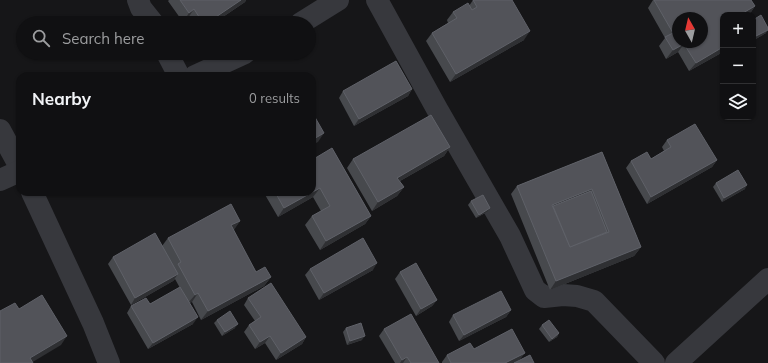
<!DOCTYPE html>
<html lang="en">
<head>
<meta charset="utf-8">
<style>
	:root { --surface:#101012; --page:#19191b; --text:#f1f3f6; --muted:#9c9d9f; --line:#303032 }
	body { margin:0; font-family:Mulish,sans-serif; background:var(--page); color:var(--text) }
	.controls { position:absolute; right:12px; top:12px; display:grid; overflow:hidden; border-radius:8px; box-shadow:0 1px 3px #0004 }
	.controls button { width:36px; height:36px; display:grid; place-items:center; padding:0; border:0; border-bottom:1px solid var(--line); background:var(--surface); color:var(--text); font:20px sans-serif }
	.compass { position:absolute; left:672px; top:12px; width:36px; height:36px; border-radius:50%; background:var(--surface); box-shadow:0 1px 3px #0004; rotate:352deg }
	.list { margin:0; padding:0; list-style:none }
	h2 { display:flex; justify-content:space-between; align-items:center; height:52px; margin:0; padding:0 16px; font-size:17px }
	h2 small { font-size:13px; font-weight:400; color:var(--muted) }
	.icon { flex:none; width:22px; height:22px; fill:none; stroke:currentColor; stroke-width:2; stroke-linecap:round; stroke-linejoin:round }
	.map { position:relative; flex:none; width:768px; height:363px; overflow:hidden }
	.search { position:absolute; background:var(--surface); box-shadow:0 1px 3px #0004; left:16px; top:16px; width:300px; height:44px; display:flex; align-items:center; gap:10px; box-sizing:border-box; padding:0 14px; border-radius:22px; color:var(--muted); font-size:15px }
	.panel { position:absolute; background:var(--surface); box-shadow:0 1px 3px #0004; left:16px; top:72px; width:300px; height:124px; border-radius:12px }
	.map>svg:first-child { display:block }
</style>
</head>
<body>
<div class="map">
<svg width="768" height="363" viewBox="0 0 768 363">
	<rect width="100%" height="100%" fill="#161618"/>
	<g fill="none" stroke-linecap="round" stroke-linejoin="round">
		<g stroke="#37383d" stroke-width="22">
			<path d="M138,0L141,8L153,23"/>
			<path d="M377,0L437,109L510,236L535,290L544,297L563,295L577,296L594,301L654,363"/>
			<path d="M301,23L338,0"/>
			<path d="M167,53L179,76"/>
			<path d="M195,76L245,53"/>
			<path d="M0,130L20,167"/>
			<path d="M0,180L20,171"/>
			<path d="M32,192L93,323L109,363"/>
			<path d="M676,363L768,279"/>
		</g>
	</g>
	<g fill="#47494d">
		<path d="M169,0H246L245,2L214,23H191L188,18L183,22L168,1Z"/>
		<path d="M473,0L524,40L450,82L426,41L432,33L448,23L447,20L453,12L469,6Z"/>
		<path d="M653,0H751L755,6L749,15H723V52L689,71L678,52L666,59L659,46L665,38L648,8Z"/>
		<path d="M753,20L766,33L754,40L753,39Z"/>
		<path d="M412,89L408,96L354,126L339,98L343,91Z"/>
		<path d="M667,140L717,160L712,167L647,204L626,168L631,161L651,159L664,151L662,147Z"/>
		<path d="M450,147L444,156L400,181L404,187L397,196L372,211L347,168L353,159Z"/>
		<path d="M332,148L371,216L365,224L320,250L305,225L312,216L321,211L313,197L278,217L264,193L265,192H312Z"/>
		<path d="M602,152L641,247L634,256L550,290L511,194L517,186Z"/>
		<path d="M716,183L745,189L722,202L713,187Z"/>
		<path d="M471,201L487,212L476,218L468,205Z"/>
		<path d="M240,221L233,230L256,272L271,277L264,286L201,320L192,302L189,303L193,324L148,349L127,313L131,306L150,304L180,288L175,279L173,281L131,305L108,264L113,257L162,246L168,238Z"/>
		<path d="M310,269L373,270L319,300L305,275Z"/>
		<path d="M400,272L437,300L432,306L416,316L395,279Z"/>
		<path d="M248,298L306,337L302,344L276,360L265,343L255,349L244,332L249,325L255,321L244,305Z"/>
		<path d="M511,310L506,317L459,341L449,322L453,315Z"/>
		<path d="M217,320L235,328L222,336L214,323Z"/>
		<path d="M542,325L559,333L557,337L549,342L539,329Z"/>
		<path d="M346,328L362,340L347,345L343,332Z"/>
		<path d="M384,329L439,363H395L379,336Z"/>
		<path d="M474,349L525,353L520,359L513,363H442V362L447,355Z"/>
	</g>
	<g fill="#2f3033">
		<path d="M241,0H246L245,2L214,23H207Z"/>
		<path d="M755,6L749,15H742L743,13Z"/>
		<path d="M194,9L188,18L183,22L189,13Z"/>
		<path d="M768,30L766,33L754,40L756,36Z"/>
		<path d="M530,31L524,40L450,82L456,74Z"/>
		<path d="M684,44L678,52L666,59L673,50Z"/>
		<path d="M723,47V52L689,71L696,63Z"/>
		<path d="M412,89L408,96L354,126L359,119Z"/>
		<path d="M324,133L318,142L312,145V140Z"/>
		<path d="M450,147L444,156L391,186L397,178Z"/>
		<path d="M717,160L712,167L647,204L651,197Z"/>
		<path d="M747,185L745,189L722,202L724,198Z"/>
		<path d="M404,187L397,196L372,211L378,202Z"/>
		<path d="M320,188L313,197L278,217L284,208Z"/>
		<path d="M592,189L586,198L553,211L552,205Z"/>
		<path d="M490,208L487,212L476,218L479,215Z"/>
		<path d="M371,216L365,224L320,250L326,241Z"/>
		<path d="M240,221L234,230L225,234L231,225Z"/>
		<path d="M641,247L634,256L550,290L556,281Z"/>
		<path d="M377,263L373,270L319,300L324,293Z"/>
		<path d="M178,274L173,281L131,305L135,298Z"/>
		<path d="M271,277L264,286L201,320L208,311Z"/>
		<path d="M198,293L192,302L188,303L195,295Z"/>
		<path d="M437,300L432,306L416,316L421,309Z"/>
		<path d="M511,310L506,317L459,341L464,335Z"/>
		<path d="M198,317L193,324L148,349L153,343Z"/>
		<path d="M238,324L235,328L222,336L225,332Z"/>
		<path d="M559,333L557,337L549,342L552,339Z"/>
		<path d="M67,336L61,345L31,363L30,358Z"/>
		<path d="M270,336L265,343L255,349L260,342Z"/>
		<path d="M365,336L362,340L347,345L350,341Z"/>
		<path d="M306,337L302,344L276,360L281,353Z"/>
		<path d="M525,353L520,359L513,363H505Z"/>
		<path d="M407,357L403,363H400L402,360Z"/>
	</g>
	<g fill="#525359" stroke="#5f6168" fill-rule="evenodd">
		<path d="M180,0H241L207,23H203L194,9L189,13Z"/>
		<path d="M473,0H512L530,31L456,74L432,33L457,18L453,12L468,3L472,10L477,7Z"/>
		<path d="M654,0H751L755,6L743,13L744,15H723V47L696,63L684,44L673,50L665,37L673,33ZM678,18H702V42H678Z"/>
		<path d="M761,15L768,28V30L756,36L753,31V20Z"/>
		<path d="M396,61L412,89L359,119L343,91Z"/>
		<path d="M312,112L324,133L312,140Z"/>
		<path d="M431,115L450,147L397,178L404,187L378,202L353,159Z"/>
		<path d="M695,124L717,160L651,197L631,161L647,152L651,159L671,147L667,140Z"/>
		<path d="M332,148L371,216L326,241L312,216L330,206L320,188L284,208L275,192H312V160Z"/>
		<path d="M602,152L641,247L556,281L517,186ZM592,189L609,232L570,247L552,205Z"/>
		<path d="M738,170L747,185L724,198L716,183Z"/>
		<path d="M591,191L607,232L570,247L553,206Z"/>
		<path d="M483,195L490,208L479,215L471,201Z"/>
		<path d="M231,204L240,221L231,225L256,272L265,267L271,277L208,311L198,293L195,295L178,264L181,262L168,238Z"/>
		<path d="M155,233L178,274L135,298L113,257Z"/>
		<path d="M363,238L377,263L324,293L310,269Z"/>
		<path d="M416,263L437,300L421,309L400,272Z"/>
		<path d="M271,283L306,337L281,353L270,336L260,342L249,325L261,317L248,298Z"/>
		<path d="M180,287L198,317L153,343L131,306L146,298L150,304Z"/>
		<path d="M501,291L511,310L464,335L453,315Z"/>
		<path d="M42,295L67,336L30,358L33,363H0V311L15,303L19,309Z"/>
		<path d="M230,311L238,324L225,332L217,320Z"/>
		<path d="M411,314L439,363H411L407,357L402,360L384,329Z"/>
		<path d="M549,320L559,333L552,339L542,325Z"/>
		<path d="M361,323L365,336L350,341L346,328Z"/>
		<path d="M512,329L525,353L505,363H451L447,355L470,343L474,349Z"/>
		<path d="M530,355L534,363H514Z"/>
	</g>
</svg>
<div class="controls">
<button>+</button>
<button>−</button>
<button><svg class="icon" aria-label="layers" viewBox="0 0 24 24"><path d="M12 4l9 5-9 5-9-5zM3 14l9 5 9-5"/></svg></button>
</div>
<svg class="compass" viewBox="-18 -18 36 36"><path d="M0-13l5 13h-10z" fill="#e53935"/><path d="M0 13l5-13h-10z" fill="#9c9d9f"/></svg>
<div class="search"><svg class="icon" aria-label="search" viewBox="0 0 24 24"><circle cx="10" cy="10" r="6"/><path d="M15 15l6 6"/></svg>Search here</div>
<section class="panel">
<h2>Nearby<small>0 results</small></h2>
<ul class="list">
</ul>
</section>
</div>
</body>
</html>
